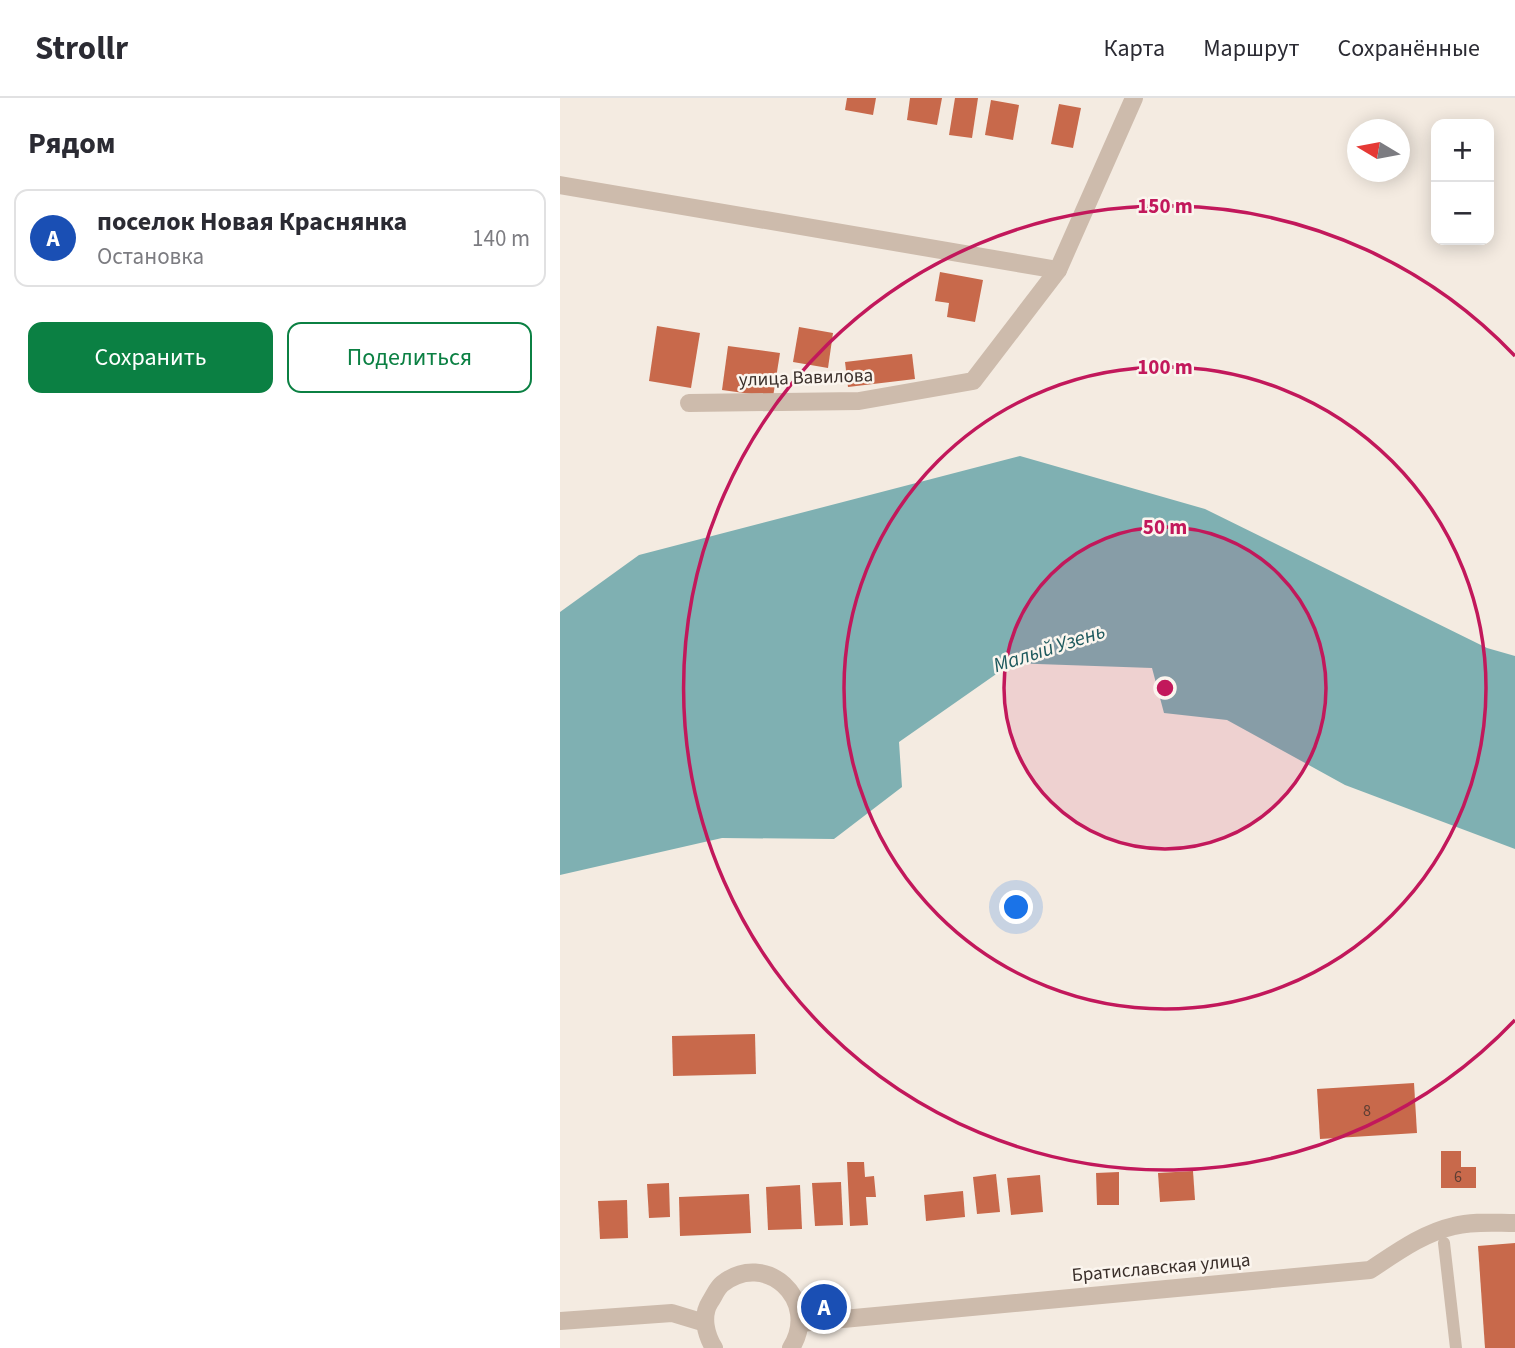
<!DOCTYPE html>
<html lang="ru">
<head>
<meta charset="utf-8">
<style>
	:root { --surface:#fff; --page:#f2f2f3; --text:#2b2b33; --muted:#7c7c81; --line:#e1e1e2; --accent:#0b8043 }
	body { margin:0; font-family:"Source Sans 3",sans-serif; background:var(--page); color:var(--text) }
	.controls { position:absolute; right:21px; top:21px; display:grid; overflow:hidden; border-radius:14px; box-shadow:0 4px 18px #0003 }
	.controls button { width:63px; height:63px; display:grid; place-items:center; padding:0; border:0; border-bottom:2px solid var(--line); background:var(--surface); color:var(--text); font:35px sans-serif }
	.compass { position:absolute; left:787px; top:21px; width:63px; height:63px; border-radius:50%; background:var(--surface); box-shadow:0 4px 18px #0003; rotate:280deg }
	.you { position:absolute; left:457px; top:810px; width:24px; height:24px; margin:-18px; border:5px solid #fff; border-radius:50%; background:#1a73e8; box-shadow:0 0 0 10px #1a73e833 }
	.badge { display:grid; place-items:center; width:46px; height:46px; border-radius:50%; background:var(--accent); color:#fff; font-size:23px; font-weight:700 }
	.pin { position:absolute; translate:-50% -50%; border:4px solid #fff; box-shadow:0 2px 7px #0006 }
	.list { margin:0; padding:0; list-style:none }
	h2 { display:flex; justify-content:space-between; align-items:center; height:91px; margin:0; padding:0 28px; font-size:30px }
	h2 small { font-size:23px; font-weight:400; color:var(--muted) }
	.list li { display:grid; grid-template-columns:46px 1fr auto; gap:21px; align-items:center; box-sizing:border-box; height:98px; margin:0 14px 14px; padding:0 14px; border:2px solid var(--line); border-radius:14px }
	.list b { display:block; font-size:26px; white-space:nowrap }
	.list p { margin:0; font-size:23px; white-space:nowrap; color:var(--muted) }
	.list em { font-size:23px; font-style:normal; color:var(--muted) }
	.actions { display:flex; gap:14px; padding:21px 28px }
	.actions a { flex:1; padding:16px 0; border:2px solid var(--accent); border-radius:14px; text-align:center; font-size:24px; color:var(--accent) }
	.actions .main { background:var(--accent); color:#fff }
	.map { position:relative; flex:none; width:955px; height:1250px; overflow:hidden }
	header { display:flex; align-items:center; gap:42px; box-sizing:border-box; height:98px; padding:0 35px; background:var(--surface); border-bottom:2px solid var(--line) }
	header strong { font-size:33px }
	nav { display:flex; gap:38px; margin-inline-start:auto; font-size:24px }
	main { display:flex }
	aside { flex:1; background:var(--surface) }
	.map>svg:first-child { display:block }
</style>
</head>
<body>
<header>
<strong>Strollr</strong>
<nav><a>Карта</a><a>Маршрут</a><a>Сохранённые</a></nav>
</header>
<main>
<aside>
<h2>Рядом<small></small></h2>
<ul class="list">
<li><span class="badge" style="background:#1a4fb4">A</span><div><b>поселок Новая Краснянка</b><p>Остановка</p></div><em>140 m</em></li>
</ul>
<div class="actions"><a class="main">Сохранить</a><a>Поделиться</a></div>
</aside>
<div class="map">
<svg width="955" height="1250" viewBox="0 0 955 1250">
	<rect width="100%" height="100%" fill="#f4ebe1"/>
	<path fill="#7fb0b2" d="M460,358L645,411L927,550L955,558V751L785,687L667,622L604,615L592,570L452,565L339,644L342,689L274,741L162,740L0,777V514L79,457Z"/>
	<g fill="#c8694b">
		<path d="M287,0H316L313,17L285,12Z"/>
		<path d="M350,0H382L377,27L347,22Z"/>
		<path d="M395,0H418L412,40L389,37Z"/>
		<path d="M431,2L459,7L453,42L425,37Z"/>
		<path d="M499,6L521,10L513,50L491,46Z"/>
		<path d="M380,174L423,182L415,224L387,219L389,205L375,203Z"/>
		<path d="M97,228L140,235L131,290L89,283Z"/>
		<path d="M239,229L273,235L268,270L233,264Z"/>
		<path d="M168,248L220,255L213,299L162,292Z"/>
		<path d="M352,256L355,281L288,289L285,264Z"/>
		<path d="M195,936L196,976L113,978L112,938Z"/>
		<path d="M854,985L857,1035L760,1041L757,991Z"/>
		<path d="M881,1053H901V1069H916V1090H881Z"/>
		<path d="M287,1064H304L305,1079L314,1078L316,1099H306L308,1127L290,1128Z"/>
		<path d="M633,1073L635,1102L600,1104L598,1075Z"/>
		<path d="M559,1074V1107H537L536,1075Z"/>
		<path d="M436,1076L440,1114L417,1116L413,1079Z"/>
		<path d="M480,1077L483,1114L451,1117L447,1080Z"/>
		<path d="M281,1084L283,1127L255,1128L252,1085Z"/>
		<path d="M109,1085L110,1119L89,1120L87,1086Z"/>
		<path d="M240,1087L242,1131L208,1132L206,1089Z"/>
		<path d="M403,1093L405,1119L366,1123L364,1097Z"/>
		<path d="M189,1096L191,1135L120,1138L119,1099Z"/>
		<path d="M67,1102L68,1140L40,1141L38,1103Z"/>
		<path d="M955,1145V1250H925L918,1148Z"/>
	</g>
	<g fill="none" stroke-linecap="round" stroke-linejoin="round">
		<path stroke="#cdbbac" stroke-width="12" d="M884,1145L896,1250"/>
		<g stroke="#cdbbac" stroke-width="18">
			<path d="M0,87L498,172"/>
			<path d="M129,305L299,303L413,283L498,172L574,0"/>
			<path d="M0,1223L112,1215L145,1225"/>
			<path d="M240,1225L810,1172C836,1155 863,1135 894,1128C913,1123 935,1125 955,1125"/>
			<path d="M154,1250C146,1237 141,1218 150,1204C154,1198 157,1190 162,1186C205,1151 261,1202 231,1250"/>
		</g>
	</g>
	<circle cx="605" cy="590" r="161" fill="#c2185b" fill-opacity=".12"/>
	<g fill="none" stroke="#c2185b" stroke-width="3.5">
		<circle cx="605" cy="590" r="161"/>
		<circle cx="605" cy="590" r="321"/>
		<path d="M955 922A482 482 0 1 1 955 258"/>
	</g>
	<g text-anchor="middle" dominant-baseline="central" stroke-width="5" stroke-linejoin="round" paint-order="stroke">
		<g font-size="16" fill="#5e3e33">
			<text x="807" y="1013">8</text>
			<text x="898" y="1079">6</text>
		</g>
		<g font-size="19" fill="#3b302b" stroke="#fbf5ee">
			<text transform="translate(246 280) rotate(-2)">улица Вавилова</text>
			<text transform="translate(601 1170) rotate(-5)">Братиславская улица</text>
		</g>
		<g font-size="21" font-style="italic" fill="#1f5a5e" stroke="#fbf5ee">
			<text transform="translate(489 550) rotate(-18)">Малый Узень</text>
		</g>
	</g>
	<circle cx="605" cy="590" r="10" fill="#c2185b" stroke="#fbf5ee" stroke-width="3.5"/>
	<g font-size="21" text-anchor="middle" font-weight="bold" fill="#c2185b" stroke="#fbf5ee" stroke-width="5" stroke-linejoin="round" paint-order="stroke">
		<text x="605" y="115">150 m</text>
		<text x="605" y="276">100 m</text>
		<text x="605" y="436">50 m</text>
	</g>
</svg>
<div class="controls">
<button>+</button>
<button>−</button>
</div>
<svg class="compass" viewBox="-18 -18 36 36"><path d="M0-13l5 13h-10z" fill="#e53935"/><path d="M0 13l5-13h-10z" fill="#7c7c81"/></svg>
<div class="you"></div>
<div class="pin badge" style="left:264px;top:1209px;background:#1a4fb4">A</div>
</div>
</main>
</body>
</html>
